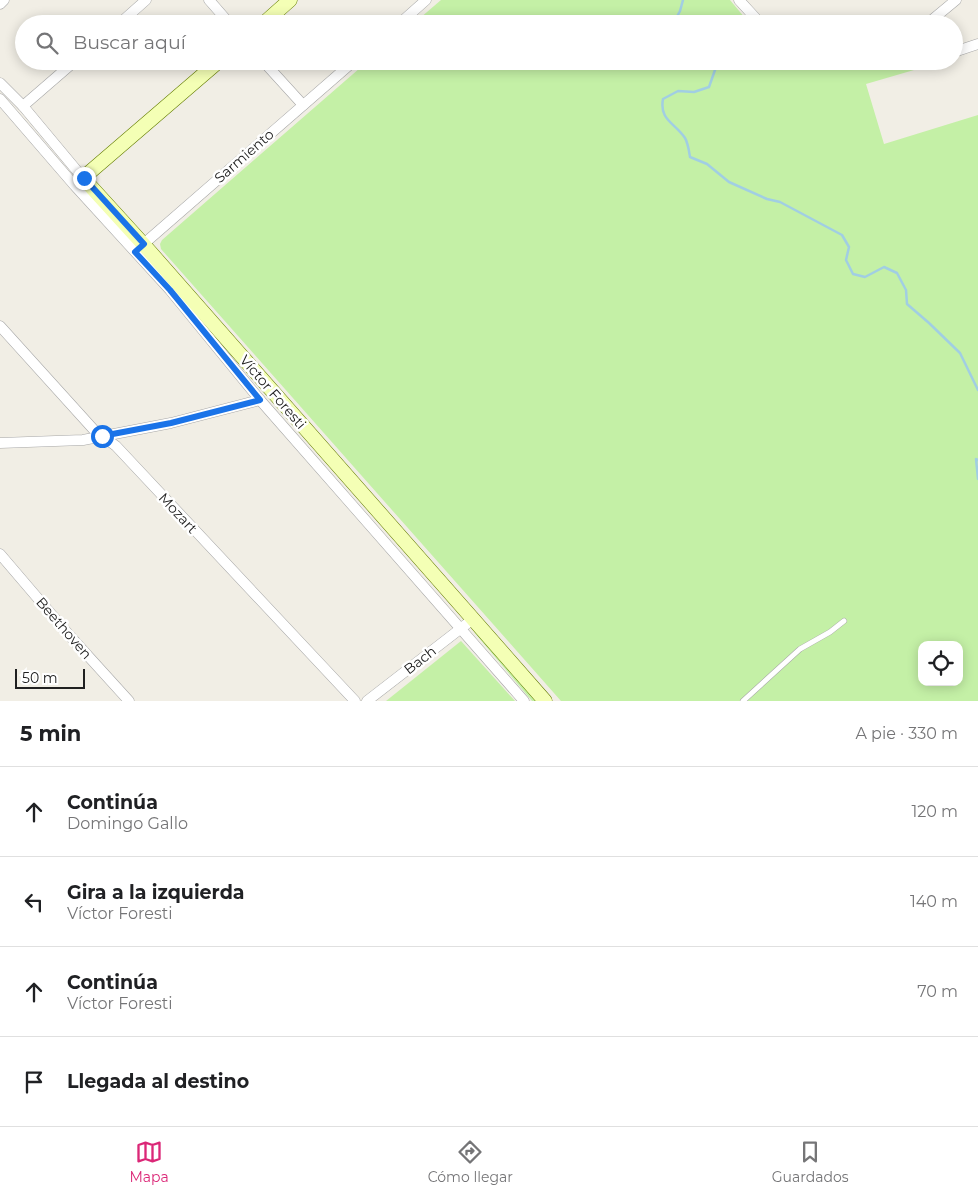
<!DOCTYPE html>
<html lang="es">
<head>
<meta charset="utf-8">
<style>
	:root { --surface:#fff; --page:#f6f6f6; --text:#202124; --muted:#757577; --line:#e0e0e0; --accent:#db2777 }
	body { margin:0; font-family:Montserrat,sans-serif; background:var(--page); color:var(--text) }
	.controls { position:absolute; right:15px; bottom:15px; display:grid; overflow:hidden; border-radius:10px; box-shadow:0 2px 12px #0003 }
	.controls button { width:45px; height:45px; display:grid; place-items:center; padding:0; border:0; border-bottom:1px solid var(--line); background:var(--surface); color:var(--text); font:25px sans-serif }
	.scale { position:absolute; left:15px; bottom:12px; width:70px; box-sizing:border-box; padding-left:5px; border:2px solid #202020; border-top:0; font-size:14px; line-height:18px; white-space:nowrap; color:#202020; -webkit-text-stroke:4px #fff; paint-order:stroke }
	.stop { position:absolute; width:15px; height:15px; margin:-11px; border:4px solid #1a73e8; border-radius:50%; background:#fff }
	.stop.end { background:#1a73e8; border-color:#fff; box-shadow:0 1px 5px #0008 }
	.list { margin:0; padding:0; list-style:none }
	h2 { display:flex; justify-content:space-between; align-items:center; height:65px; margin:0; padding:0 20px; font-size:21px }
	h2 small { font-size:16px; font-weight:400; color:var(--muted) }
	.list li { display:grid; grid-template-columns:32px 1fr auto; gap:15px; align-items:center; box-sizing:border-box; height:90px; padding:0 20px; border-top:1px solid var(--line) }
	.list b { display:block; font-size:19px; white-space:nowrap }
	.list p { margin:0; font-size:16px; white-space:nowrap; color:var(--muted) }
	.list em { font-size:16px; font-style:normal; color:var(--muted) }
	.icon { flex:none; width:28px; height:28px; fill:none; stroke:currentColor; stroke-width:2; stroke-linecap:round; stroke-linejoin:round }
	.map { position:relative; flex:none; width:978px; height:701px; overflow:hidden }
	.search { position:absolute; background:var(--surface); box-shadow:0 2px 12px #0003; left:15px; right:15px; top:15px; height:55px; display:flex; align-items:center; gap:12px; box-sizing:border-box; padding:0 18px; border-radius:28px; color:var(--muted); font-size:19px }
	.sheet { height:425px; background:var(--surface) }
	nav { display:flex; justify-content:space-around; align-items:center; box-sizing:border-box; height:70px; border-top:1px solid var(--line); background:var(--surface); font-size:14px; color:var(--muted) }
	nav a { display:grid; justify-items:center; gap:2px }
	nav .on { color:var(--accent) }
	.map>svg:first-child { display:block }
</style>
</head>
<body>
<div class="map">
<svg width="978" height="701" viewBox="0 0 978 701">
	<rect width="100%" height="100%" fill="#f1eee5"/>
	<g fill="#c4f0a6" fill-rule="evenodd">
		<path d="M441,0H730L750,24H413Z"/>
		<path d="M368,61H912L914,70L866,84L884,144L978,115V701H561L161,249L160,244L162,240ZM922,645H959V682H922Z"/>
		<path d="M474,632L477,633L540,701H532Z"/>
		<path d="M461,641L515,701H386Z"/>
	</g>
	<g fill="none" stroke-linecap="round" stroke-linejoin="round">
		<g stroke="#a1cee3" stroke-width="2.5">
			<path d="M673,24L680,11L683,0"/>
			<path d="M714,61L715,70L709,87L694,92L678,91L663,99C659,120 675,123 685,138C688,143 689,151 690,157L707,164L729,182L767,199L780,202L842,235L849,247L846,260L853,274L865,277L884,267L897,273L906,290L907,304L929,323L960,353L978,390"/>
			<path d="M978,460L976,459L978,479"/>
		</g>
		<g stroke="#a7a7a7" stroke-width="6">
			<path id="lane" d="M743,701L800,649L830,632L844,621"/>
		</g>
		<g stroke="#a7a7a7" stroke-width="11">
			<g id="street">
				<path d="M209,0L230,24"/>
				<path d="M739,0L761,24"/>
				<path d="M0,4L4,0"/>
				<path d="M119,24L146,0"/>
				<path d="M399,24L426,0"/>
				<path d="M927,24L956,0"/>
				<path d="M954,52L978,44"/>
				<path d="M263,61L303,105"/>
				<path d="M0,83L23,106L83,178L80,182"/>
				<path d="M0,99L75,186L170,290L260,400L524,701"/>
				<path d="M23,106L75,61"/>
				<path d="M139,248L354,61"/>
				<path d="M0,326L94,430L116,446L355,701"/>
				<path d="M0,443L83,440L171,423L260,400"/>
				<path d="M0,554L70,636L129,701"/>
				<path d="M367,701L473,619"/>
			</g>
		</g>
		<g stroke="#647d00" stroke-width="15">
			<g id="secondary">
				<path d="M263,24L290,0"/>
				<path d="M219,61L83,178L144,245L545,701"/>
			</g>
		</g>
		<use href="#lane" stroke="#fff" stroke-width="5"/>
		<use href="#street" stroke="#fff" stroke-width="10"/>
		<use href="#secondary" stroke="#f4ffb5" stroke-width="14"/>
	</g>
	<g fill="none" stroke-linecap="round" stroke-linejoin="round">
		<path stroke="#1a73e8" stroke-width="6" d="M84,178L144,244L135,252L170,290L260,400L171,423L102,436"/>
	</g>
	<g text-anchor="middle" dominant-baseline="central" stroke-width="5" stroke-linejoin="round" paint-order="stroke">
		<g font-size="14" fill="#202020" stroke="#fff">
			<text transform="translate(244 156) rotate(-41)">Sarmiento</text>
			<text transform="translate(273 392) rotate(49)">Víctor Foresti</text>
			<text transform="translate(178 513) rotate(47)">Mozart</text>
			<text transform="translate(64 628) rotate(49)">Beethoven</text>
			<text transform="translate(420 660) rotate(-38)">Bach</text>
		</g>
	</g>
</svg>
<div class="controls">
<button><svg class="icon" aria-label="locate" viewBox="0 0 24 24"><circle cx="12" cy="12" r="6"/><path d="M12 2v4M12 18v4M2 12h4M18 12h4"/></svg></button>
</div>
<div class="scale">50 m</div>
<div class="stop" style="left:102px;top:436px"></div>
<div class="stop end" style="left:84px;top:178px"></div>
<div class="search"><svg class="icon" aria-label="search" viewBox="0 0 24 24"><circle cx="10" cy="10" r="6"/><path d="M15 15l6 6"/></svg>Buscar aquí</div>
</div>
<section class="sheet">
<h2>5 min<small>A pie · 330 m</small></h2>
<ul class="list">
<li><svg class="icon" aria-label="ahead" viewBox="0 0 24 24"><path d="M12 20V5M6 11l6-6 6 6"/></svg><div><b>Continúa</b><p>Domingo Gallo</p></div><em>120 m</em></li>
<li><svg class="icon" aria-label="left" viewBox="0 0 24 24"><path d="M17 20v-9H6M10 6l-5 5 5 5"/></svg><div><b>Gira a la izquierda</b><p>Víctor Foresti</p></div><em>140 m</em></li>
<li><svg class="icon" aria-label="ahead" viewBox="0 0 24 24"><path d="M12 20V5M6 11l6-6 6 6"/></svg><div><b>Continúa</b><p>Víctor Foresti</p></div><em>70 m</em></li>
<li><svg class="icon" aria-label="arrive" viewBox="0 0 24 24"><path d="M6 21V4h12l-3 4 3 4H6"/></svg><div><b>Llegada al destino</b></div></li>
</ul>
</section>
<nav>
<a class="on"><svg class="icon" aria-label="map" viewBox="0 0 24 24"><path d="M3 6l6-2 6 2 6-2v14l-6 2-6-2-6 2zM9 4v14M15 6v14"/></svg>Mapa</a>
<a><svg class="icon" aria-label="directions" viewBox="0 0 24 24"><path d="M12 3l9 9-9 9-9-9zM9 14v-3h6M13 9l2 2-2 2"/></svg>Cómo llegar</a>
<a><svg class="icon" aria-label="saved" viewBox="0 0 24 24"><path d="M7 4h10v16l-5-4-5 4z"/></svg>Guardados</a>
</nav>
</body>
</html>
